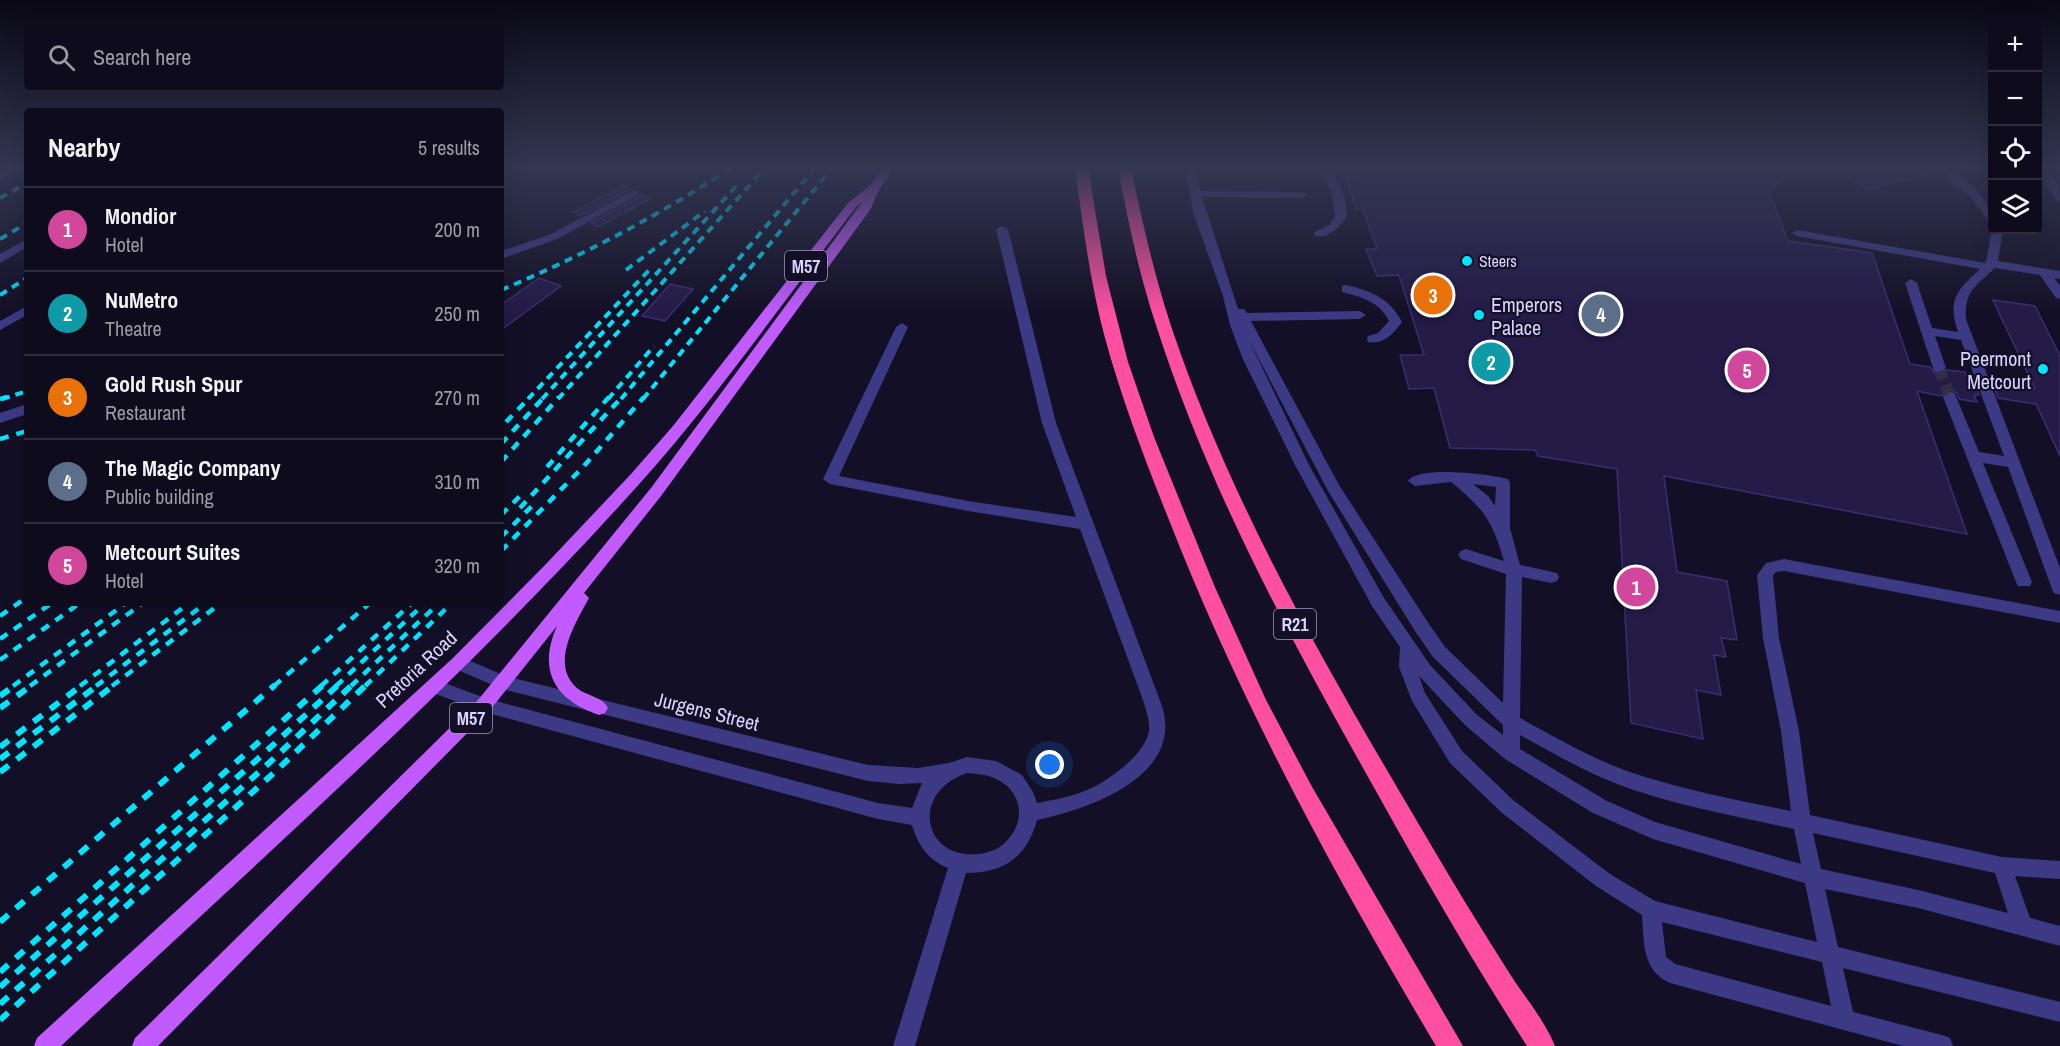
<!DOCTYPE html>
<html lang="en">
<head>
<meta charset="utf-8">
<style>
	:root { --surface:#0e0b1c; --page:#1c1929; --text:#f1f3f6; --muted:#9b9ba3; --line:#2e2b3b; --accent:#00e5ff }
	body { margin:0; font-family:"Archivo Narrow",sans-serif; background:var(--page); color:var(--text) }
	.controls { position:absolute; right:18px; top:18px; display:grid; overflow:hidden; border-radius:6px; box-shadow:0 6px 24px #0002 }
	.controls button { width:54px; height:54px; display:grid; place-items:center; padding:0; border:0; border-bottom:2px solid var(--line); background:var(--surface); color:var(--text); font:30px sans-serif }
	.you { position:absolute; left:1050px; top:765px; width:21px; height:21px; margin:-15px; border:4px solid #fff; border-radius:50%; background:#1a73e8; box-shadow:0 0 0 9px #1a73e833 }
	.badge { display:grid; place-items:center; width:39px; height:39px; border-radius:50%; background:var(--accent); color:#fff; font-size:20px; font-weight:700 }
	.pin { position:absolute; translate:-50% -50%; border:3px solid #fff; box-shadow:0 2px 6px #0006 }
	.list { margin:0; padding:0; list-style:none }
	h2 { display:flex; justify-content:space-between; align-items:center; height:78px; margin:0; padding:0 24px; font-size:26px }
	h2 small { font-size:20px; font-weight:400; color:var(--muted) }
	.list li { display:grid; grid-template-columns:39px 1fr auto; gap:18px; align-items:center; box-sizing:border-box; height:84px; padding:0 24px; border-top:2px solid var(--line) }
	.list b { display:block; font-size:22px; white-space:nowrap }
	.list p { margin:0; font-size:20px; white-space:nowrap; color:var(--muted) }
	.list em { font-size:20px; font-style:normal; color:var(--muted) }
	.icon { flex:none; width:33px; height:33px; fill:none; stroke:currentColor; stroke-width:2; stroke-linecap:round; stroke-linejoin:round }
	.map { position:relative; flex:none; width:2060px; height:1046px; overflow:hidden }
	.search { position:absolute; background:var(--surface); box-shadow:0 6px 24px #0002; left:24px; top:24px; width:480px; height:66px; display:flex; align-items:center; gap:15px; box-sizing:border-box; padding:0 21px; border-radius:6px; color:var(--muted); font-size:22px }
	.panel { position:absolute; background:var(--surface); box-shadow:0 6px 24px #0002; left:24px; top:108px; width:480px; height:498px; border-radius:6px }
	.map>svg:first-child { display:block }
</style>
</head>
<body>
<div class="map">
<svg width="2060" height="1046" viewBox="0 0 2060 1046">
	<rect width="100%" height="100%" fill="#130f26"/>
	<g fill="#241b47" stroke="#3b2d73" stroke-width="1.5">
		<path d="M1350,168H1791L1769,192L1788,241L1872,253L1910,364L1930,367L1934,373L1939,374L1947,370L1965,372L1972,389L1974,380L1979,395H1974L1977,402L1959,399L1957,393L1951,390L1941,396L1917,391L1967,534L1664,476L1677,572L1727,581L1737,640L1721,638L1726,657L1714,655L1721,695L1696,690L1703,739L1631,723L1617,469L1538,456L1535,450L1450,448L1434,388L1409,389L1400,355H1424L1399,275L1377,276L1366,249H1377L1363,209H1356L1346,178L1354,179Z"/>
		<path d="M1835,168H1928V174L1867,190Z"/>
		<path d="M624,185L631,189L580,216L574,212Z"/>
		<path d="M640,194L650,199L598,227L591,223L639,197Z"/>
		<path d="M539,278L561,286L501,330V305Z"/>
		<path d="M670,284L693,289L665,321L642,316Z"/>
		<path d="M1993,300L2035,306L2060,356V456L2036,404L1998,398L1993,383L2035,389Z"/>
	</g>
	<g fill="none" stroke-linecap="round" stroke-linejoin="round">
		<path stroke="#312d47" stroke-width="12" stroke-dasharray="12 6" stroke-linecap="butt" d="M1939,368L1950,397"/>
		<g fill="#3d3a85" fill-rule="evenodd">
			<path d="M9,168H22L0,181V173Z"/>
			<path d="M1185,168H1195L1200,191L1303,192L1309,195L1303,198L1202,197L1238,309H1244L1247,313L1360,311L1366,315L1360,319L1251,321L1339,485L1427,621L1445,647L1503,703L1506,574L1461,559L1458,555L1461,551L1466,549L1504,561C1492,520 1484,509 1451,482L1415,486L1408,481C1418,465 1490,474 1508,479L1510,483V528L1520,565L1557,573L1559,577L1557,581L1551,583L1522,577L1520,718C1559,739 1599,763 1642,776C1690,791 1741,801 1791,811L1781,731L1763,638L1757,575L1766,563L1784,559L2060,611V623L1784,571L1776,572L1773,576L1779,638L1799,731L1810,815L2002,857L2060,861V879L2015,876L2030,918L2060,926V946L1918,908L1825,889L1838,947L2060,1002V1022L1843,968L1853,1012L1942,1035L1950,1038L1953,1046H1903L1670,983C1642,971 1644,942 1642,915L1596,886L1501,812L1450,763L1412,701L1399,667L1400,647L1372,606L1295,465L1242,357L1230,325L1223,296L1193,212ZM1249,340L1328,491L1415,631L1433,657L1503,725V735L1477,715L1430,665L1384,598L1309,465ZM1473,484L1496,487L1495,506L1488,496ZM1419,676L1465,725L1505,759L1593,813L1653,839L1805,883L1817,942L1655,901L1610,874L1513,800L1462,751L1425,693ZM1520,735C1558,756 1596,778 1637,791C1688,808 1741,817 1794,829L1801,864L1655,822L1607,801L1520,749ZM1813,833L1995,873L2008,913L1918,890L1821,869ZM1662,922L1822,962L1831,1006L1675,964L1666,957Z"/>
			<path d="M1316,168H1328C1340,182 1346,198 1347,216C1339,227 1329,239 1314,236V232L1329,225L1335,216L1331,190Z"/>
			<path d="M2038,168H2045C2056,178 2060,187 2060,201L2056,200L2044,179L2038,173Z"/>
			<path d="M1950,173C1969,179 1992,201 1992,221L1988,220L1969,195L1946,178L1945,176Z"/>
			<path d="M634,190L638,191V195L557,239L501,259V251L549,235Z"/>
			<path d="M1002,226L1008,229L1056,423L1162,706C1184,776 1090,809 1037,820C1027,857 1004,873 966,873L915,1046H893L948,868C928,860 918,845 912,825L878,819L484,712L428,691L426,686L428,681L434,679L485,698L878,803L912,808L922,783L899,784L868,781L502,689L453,668L451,663L453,658L459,656L505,676L868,765L918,768L949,763L967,757L996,761L1022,775L1033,792L1037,803C1052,800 1067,798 1082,792C1103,785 1145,756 1149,731C1150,721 1146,710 1143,700L1080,529L968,511L830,484L823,479L896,327L902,323L908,327L839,476L968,501L1076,517L1042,423L996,229ZM967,773C975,774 986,774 994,778C1019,788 1027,816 1010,837C1002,848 992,852 979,854C922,860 910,792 967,773Z"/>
			<path d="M1992,228L2003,230L1998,261L2060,271V279L2054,278L2060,286V299L2056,298L2040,275L1995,268C1976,286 1964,291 1966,319L2060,568V595L2054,593L2052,589L2008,467L1983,463L2032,582L2030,586H2018L2016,582L1943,397L1950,392L1955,394L1979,452L2004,456L1961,340L1935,336L1946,368L1939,372L1934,371L1905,283L1911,279L1917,283L1932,328L1958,332C1947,300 1957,290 1980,269L1797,236L1791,233L1797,230L1986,263Z"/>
			<path d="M27,239V247L0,263V254Z"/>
			<path d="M1346,285C1371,291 1390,298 1402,322C1394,333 1384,345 1368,342L1367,339L1368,336L1378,333L1389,321C1380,302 1362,297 1342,292V286Z"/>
			<path d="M27,306V315L0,330V321Z"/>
			<path d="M27,404V414L0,423V413Z"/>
		</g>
		<path fill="#c25bff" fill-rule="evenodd" d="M883,168H894L880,188L870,210L661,496L584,593L589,598C575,624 547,668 581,691C590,696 603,698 608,708L605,713L599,715C555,700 537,671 557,626L490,710L158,1046H132L135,1038L478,700L651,488L863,201L856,207C785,299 718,396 641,482C461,683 257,862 61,1046H34L37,1038L453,658L546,564L631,474L673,426L848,203L873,183Z"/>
		<g fill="#ff4fa3" fill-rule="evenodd">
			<path d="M1075,168H1088L1106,276L1128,362L1154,437L1214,585L1266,700L1311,785L1463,1046H1436C1335,876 1241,704 1169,520C1145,460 1122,400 1105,338C1090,283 1083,225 1075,168Z"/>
			<path d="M1118,168H1131C1142,221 1154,274 1171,326C1231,504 1326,667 1421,828C1449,876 1478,924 1508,971C1523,995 1544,1019 1555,1046H1527C1467,953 1412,856 1358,759C1280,620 1205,478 1156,325C1139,274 1128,221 1118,168Z"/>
		</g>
		<g stroke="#00e5ff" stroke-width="4" stroke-dasharray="8 6" stroke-linecap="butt">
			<path d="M0,198L27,183"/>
			<path d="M0,239L27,223"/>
			<path d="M626,270L705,211"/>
			<path d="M501,290C582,256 658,216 731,168"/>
			<path d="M0,295L27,278"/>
			<path d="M2,399L27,391"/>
			<path d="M528,399L651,268"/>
			<path d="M542,399L740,182"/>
			<path d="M558,399L765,168"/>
			<path d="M608,399L654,346"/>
			<path d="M621,399L815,168"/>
			<path d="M643,399L832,168"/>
		</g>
		<g stroke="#00e5ff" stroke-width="4.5" stroke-dasharray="9 8" stroke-linecap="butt">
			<path d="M0,399L7,397"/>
			<path d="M506,422L530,397"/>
			<path d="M0,439L27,431"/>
			<path d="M501,444L544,397"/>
			<path d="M501,462L559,397"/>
			<path d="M547,467L609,397"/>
			<path d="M520,508L622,397"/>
			<path d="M501,515L522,494"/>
			<path d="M501,537L533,505"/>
			<path d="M501,551L584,466L644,397"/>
			<path d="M0,616L27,597"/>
			<path d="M0,639L52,603"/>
			<path d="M0,660L80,603"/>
			<path d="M13,686L126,603"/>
			<path d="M30,686L143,603"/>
			<path d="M80,686L189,603"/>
			<path d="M96,686L206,603"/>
			<path d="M112,686L221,603"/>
			<path d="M274,686L370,603"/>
			<path d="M321,686L412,603"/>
			<path d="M336,686L425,603"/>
			<path d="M351,686L439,603"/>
			<path d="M365,686L452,603"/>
		</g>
		<g stroke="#00e5ff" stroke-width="6" stroke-dasharray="11 10" stroke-linecap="butt">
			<path d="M0,696L15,685"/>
			<path d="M0,708L32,685"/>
			<path d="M0,747L82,685"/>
			<path d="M0,759L98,685"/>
			<path d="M0,772L114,685"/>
			<path d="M0,922L275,685"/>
			<path d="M0,972L323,685"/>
			<path d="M0,987L260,757L338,685"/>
			<path d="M0,1004L269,763L352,685"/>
			<path d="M0,1020L277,770L366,685"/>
		</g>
	</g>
	<linearGradient id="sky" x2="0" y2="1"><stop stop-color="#0a0815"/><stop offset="0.53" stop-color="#333752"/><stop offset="1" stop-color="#333752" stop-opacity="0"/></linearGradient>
	<rect width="2060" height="315" fill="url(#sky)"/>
	<g fill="#00e5ff" stroke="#130f26" stroke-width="2">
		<circle cx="1467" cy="261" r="6"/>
		<circle cx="1479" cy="315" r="6"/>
		<circle cx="2043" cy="369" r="6"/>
	</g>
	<g text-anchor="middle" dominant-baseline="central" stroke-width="4.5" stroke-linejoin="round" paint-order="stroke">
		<g font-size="16" fill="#d9d4ff" stroke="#130f26" text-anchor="start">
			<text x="1479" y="261">Steers</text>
		</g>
		<g fill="#130f26" stroke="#9e99be" stroke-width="1.5">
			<rect x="785" y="251" width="42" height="30" rx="4.5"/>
			<rect x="1274" y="609" width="42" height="30" rx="4.5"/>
			<rect x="450" y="703" width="42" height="30" rx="4.5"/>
		</g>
		<g font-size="18" font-weight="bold" fill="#d9d4ff">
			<text x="806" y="266">M57</text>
			<text x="1295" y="624">R21</text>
			<text x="471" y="718">M57</text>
		</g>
		<g font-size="20" fill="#d9d4ff" stroke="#130f26" text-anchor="start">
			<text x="1491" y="304">Emperors<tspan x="1491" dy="23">Palace</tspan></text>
			<text x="2031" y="358" text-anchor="end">Peermont<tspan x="2031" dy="23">Metcourt</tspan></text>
		</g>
		<g font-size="20" fill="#d9d4ff" stroke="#130f26">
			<text transform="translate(416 669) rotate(-43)">Pretoria Road</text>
			<text transform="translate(707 711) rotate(14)">Jurgens Street</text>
		</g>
	</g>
</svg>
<div class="controls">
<button>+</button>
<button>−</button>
<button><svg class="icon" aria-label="locate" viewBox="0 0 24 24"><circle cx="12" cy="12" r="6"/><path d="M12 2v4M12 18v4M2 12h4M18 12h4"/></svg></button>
<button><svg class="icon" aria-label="layers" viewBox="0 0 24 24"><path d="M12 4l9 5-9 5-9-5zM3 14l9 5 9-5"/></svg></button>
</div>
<div class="you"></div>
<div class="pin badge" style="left:1636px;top:587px;background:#d1479c">1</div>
<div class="pin badge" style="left:1491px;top:362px;background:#0f9aa8">2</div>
<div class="pin badge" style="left:1433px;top:295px;background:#e8710a">3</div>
<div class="pin badge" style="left:1601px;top:314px;background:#5c6f8a">4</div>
<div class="pin badge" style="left:1747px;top:370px;background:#d1479c">5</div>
<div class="search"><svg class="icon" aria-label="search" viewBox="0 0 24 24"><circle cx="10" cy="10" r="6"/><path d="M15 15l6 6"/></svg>Search here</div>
<section class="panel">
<h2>Nearby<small>5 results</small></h2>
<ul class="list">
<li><span class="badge" style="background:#d1479c">1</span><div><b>Mondior</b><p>Hotel</p></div><em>200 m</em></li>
<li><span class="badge" style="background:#0f9aa8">2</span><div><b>NuMetro</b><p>Theatre</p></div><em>250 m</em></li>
<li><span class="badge" style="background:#e8710a">3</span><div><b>Gold Rush Spur</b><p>Restaurant</p></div><em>270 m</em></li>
<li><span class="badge" style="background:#5c6f8a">4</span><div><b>The Magic Company</b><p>Public building</p></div><em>310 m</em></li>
<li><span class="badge" style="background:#d1479c">5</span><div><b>Metcourt Suites</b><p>Hotel</p></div><em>320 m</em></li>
</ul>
</section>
</div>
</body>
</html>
